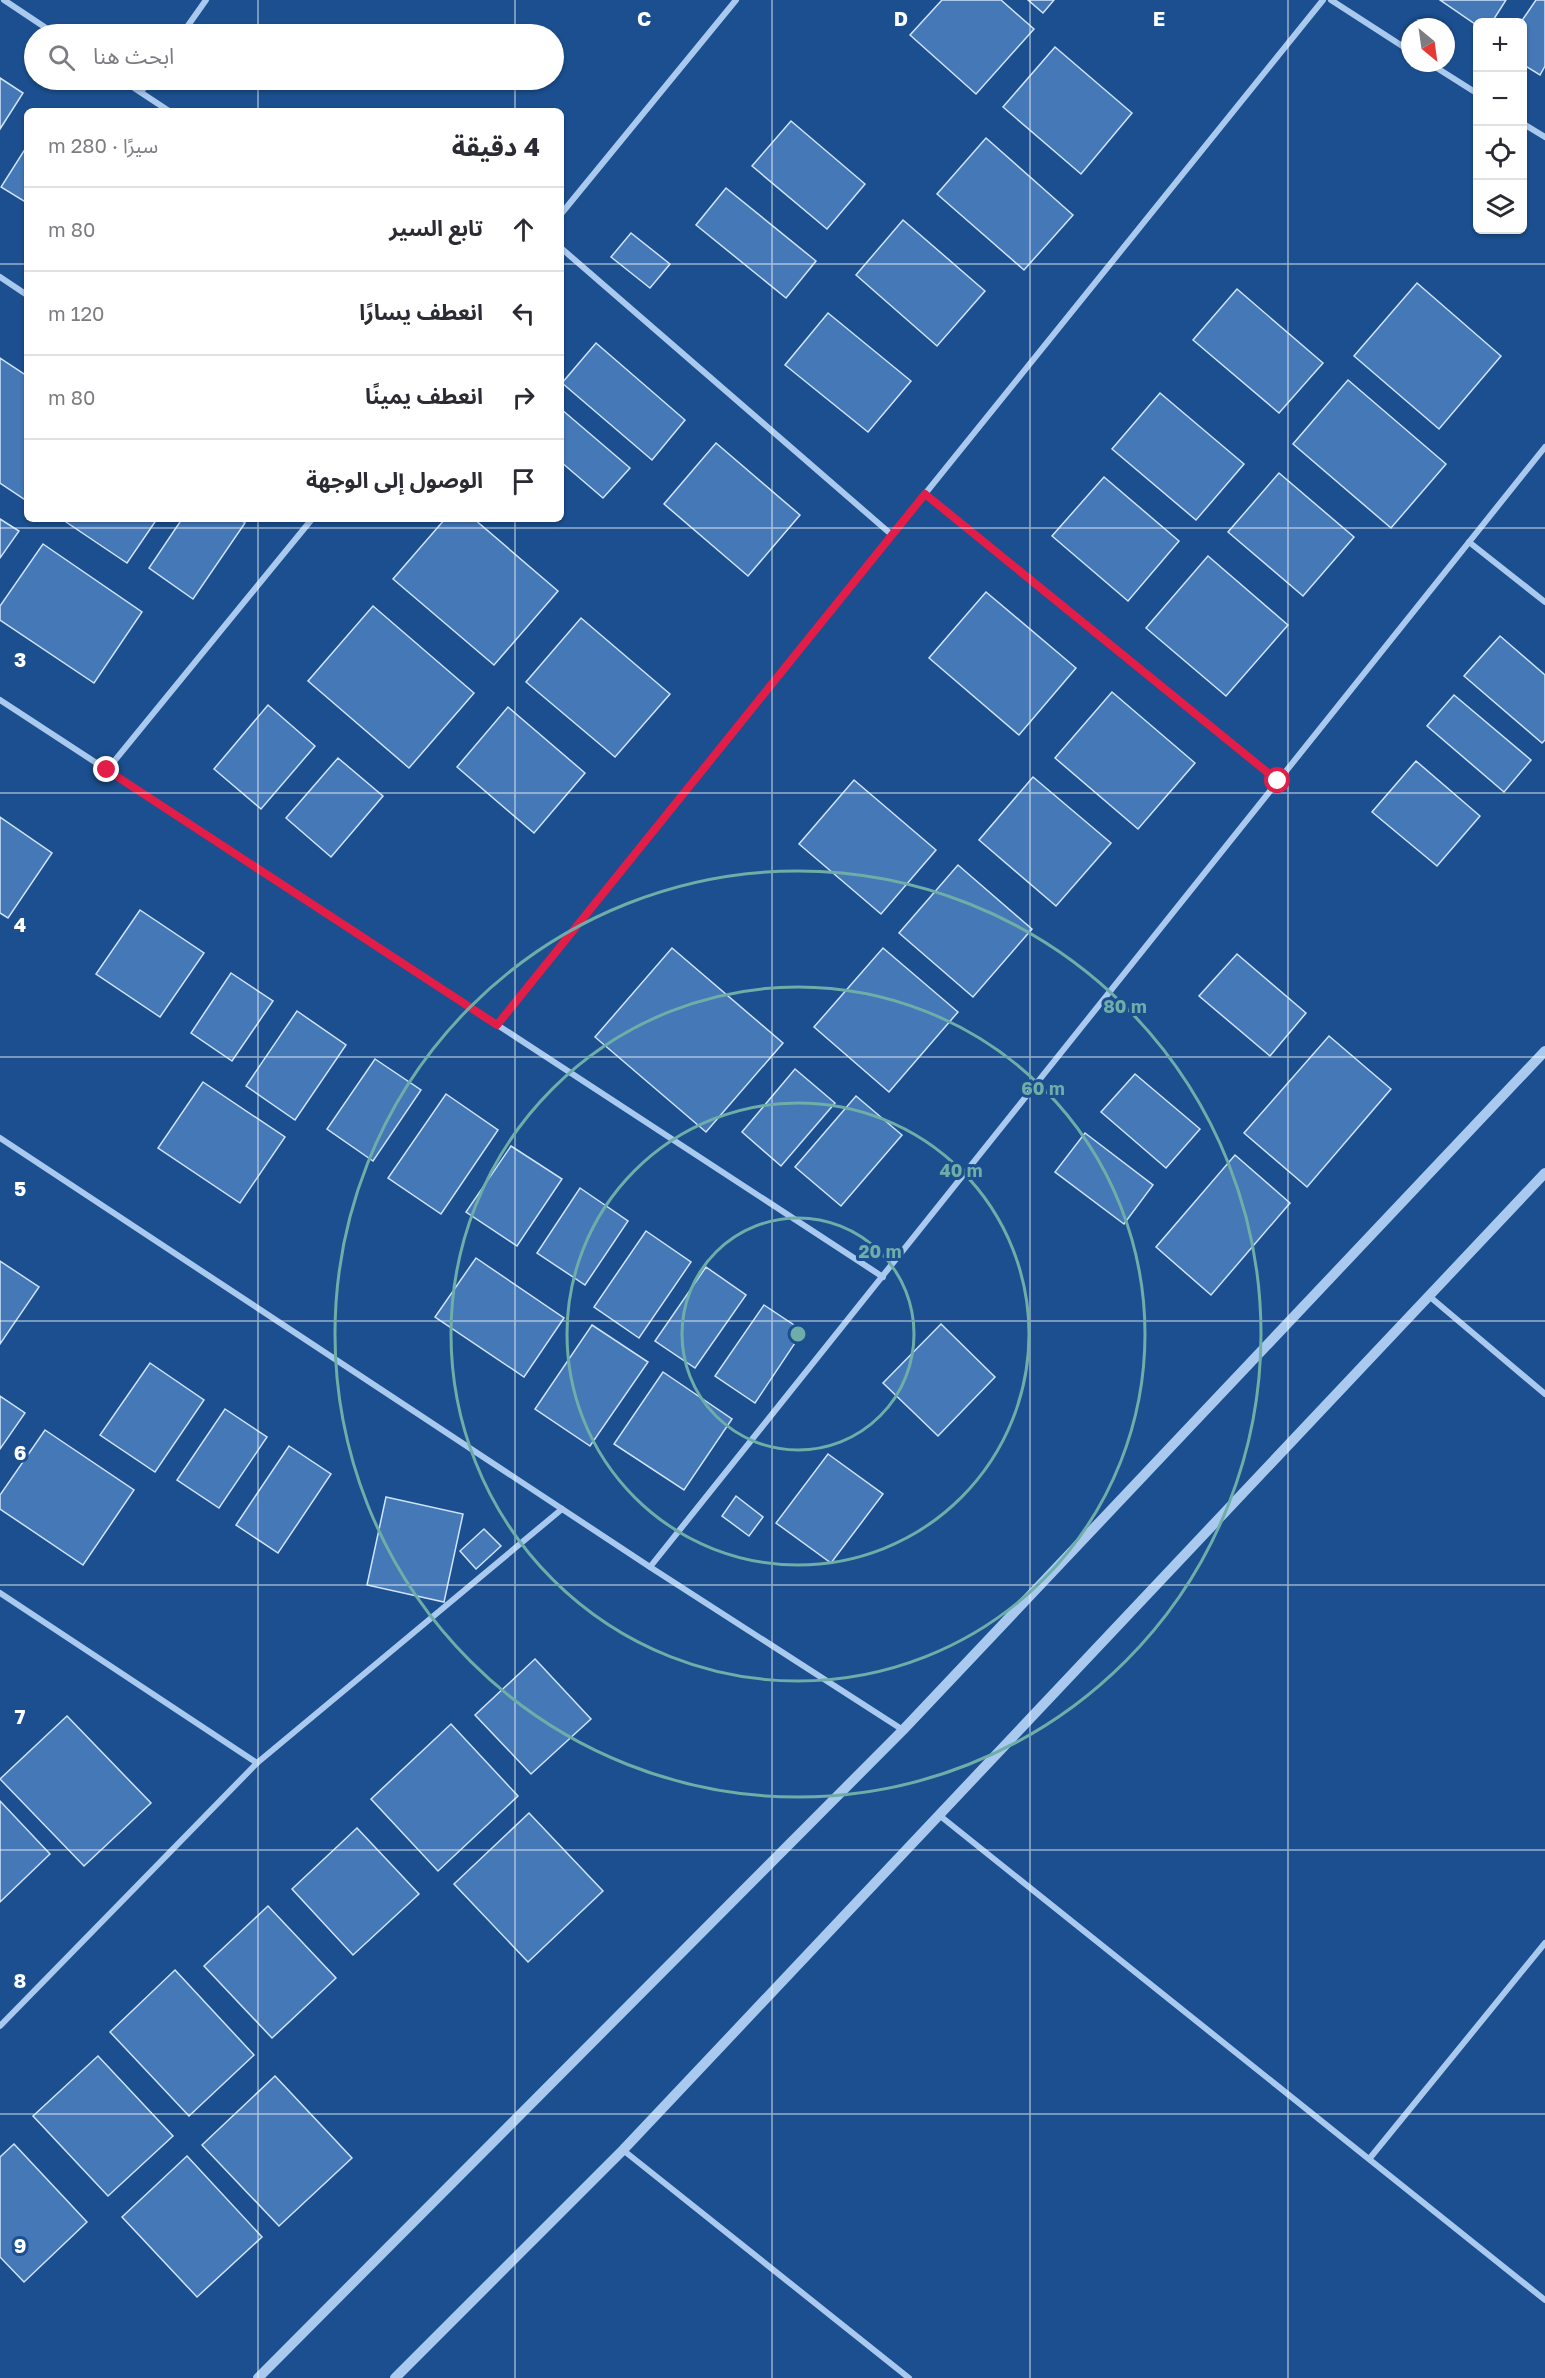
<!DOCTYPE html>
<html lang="ar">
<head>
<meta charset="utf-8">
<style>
	:root { --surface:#fff; --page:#f2f2f3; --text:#2b2b33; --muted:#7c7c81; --line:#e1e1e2 }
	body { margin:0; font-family:"Golos Text","Noto Sans Arabic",sans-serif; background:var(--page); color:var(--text); direction:rtl }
	.controls { position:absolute; right:18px; top:18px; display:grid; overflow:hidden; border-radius:9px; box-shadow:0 2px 4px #0004 }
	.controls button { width:54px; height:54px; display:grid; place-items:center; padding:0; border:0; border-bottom:2px solid var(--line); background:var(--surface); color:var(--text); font:30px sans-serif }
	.compass { position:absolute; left:1401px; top:18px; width:54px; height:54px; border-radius:50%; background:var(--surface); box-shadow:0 2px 4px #0004; rotate:151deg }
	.stop { position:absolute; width:18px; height:18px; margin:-14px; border:4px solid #e11d48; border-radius:50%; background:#fff }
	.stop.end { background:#e11d48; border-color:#fff; box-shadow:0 2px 6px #0008 }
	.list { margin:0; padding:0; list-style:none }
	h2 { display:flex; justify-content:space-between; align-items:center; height:78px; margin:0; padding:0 24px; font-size:26px }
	h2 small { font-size:20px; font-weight:400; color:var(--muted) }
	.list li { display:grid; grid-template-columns:39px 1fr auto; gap:18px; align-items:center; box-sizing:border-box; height:84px; padding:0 24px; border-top:2px solid var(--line) }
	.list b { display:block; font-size:22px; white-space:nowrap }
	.list em { font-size:20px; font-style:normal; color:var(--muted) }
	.icon { flex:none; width:33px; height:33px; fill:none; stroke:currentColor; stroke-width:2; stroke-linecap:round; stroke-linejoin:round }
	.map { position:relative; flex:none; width:1545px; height:2378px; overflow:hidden; direction:ltr }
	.search { position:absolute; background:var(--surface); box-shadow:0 2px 4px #0004; left:24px; top:24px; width:540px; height:66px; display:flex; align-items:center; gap:15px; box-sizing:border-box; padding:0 21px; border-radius:33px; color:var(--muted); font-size:22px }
	.panel { position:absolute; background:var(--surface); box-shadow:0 2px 4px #0004; left:24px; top:108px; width:540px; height:414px; border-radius:9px; direction:rtl }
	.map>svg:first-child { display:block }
</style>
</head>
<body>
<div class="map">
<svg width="1545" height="2378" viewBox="0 0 1545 2378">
	<rect width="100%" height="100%" fill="#1b4f8f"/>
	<g fill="#4478b7" stroke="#cfe3fa" stroke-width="1.5">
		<path d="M942,0H1001L1034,29L976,94L910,35Z"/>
		<path d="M1028,0H1054L1043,13Z"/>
		<path d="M1440,0H1506L1492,22H1478V26Z"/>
		<path d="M1536,0H1545V66L1540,75L1522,64L1521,22Z"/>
		<path d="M1055,47L1132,113L1081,174L1003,107Z"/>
		<path d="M0,78L23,93L0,129Z"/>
		<path d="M791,121L865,184L827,229L752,166Z"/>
		<path d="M986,138L1073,215L1024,270L937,194Z"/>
		<path d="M27,146V203L1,187Z"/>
		<path d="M726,188L816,261L786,298L696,225Z"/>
		<path d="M903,220L985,291L937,346L856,275Z"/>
		<path d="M631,233L670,264L650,288L611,257Z"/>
		<path d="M1417,283L1501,356L1439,429L1354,356Z"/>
		<path d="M1237,289L1323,363L1279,413L1193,340Z"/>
		<path d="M828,313L911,381L868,432L785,365Z"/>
		<path d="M596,343L685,420L652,460L562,383Z"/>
		<path d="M0,358L27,376V501L0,483Z"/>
		<path d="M1348,380L1446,464L1391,528L1293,444Z"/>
		<path d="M1160,393L1244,464L1196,520L1112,449Z"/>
		<path d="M561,409L630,468L603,498L561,462Z"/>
		<path d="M716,443L800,515L748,576L664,504Z"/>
		<path d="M1279,473L1354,537L1303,596L1228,532Z"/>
		<path d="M1104,477L1179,541L1128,601L1052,536Z"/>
		<path d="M0,519L19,531L0,558Z"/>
		<path d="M69,519H157L127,563L66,522Z"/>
		<path d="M182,519H239L245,523L193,599L149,568Z"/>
		<path d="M445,519H474L558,591L494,665L393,579Z"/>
		<path d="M43,544L142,612L94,683L0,620V606Z"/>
		<path d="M1208,556L1288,625L1226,696L1146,628Z"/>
		<path d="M986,592L1076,668L1019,735L929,658Z"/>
		<path d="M373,606L474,693L409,768L308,681Z"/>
		<path d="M581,618L670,694L615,757L526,682Z"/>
		<path d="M1500,636L1545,675V740L1542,743L1464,676Z"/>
		<path d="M1112,692L1195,763L1138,829L1055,758Z"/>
		<path d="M1454,695L1531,760L1504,792L1427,726Z"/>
		<path d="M268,705L315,746L261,809L214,769Z"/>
		<path d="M508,707L585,773L534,833L457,767Z"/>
		<path d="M338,758L383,796L331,857L286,818Z"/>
		<path d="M1416,761L1480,816L1437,866L1372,812Z"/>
		<path d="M1033,777L1111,843L1056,906L979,840Z"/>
		<path d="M854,780L936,850L881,914L799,844Z"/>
		<path d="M0,817L52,853L8,918L0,913Z"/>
		<path d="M958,865L1032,929L973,997L899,933Z"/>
		<path d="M140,910L204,953L160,1017L96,974Z"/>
		<path d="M672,948L783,1043L706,1132L595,1037Z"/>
		<path d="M883,948L958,1012L889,1092L814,1027Z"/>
		<path d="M1237,954L1306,1013L1270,1056L1199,996Z"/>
		<path d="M231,973L273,1001L232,1061L191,1033Z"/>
		<path d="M297,1011L346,1045L295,1120L246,1086Z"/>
		<path d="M1329,1036L1391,1089L1307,1187L1244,1133Z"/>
		<path d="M375,1059L421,1090L373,1161L327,1129Z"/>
		<path d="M795,1069L835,1103L781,1166L742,1132Z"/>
		<path d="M1135,1074L1200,1129L1166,1168L1101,1112Z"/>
		<path d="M203,1082L285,1137L240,1203L158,1148Z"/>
		<path d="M446,1094L498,1130L441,1214L388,1178Z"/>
		<path d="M856,1096L902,1135L841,1206L795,1167Z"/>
		<path d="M1085,1133L1153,1185L1124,1224L1055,1172Z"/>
		<path d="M511,1146L562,1179L517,1246L466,1212Z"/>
		<path d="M1235,1155L1290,1203L1211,1295L1156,1247Z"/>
		<path d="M580,1188L628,1221L585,1285L537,1253Z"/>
		<path d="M646,1231L691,1262L639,1338L594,1307Z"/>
		<path d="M476,1258L564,1318L524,1377L435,1317Z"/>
		<path d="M0,1261L39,1287L0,1344Z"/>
		<path d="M706,1267L746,1295L695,1368L655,1341Z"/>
		<path d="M764,1305L803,1331L755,1403L715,1376Z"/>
		<path d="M941,1324L995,1377L938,1436L883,1383Z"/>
		<path d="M592,1325L648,1362L590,1446L535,1409Z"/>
		<path d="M150,1363L204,1400L155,1472L100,1435Z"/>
		<path d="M663,1372L732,1419L684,1490L614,1444Z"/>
		<path d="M0,1396L25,1413L0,1449Z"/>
		<path d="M225,1409L267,1437L219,1508L177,1480Z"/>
		<path d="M45,1430L134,1490L83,1565L0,1509V1495Z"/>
		<path d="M289,1446L331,1474L278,1553L236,1525Z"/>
		<path d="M828,1454L883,1494L831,1563L776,1523Z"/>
		<path d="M736,1496L763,1517L749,1536L722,1516Z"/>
		<path d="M386,1497L463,1514L444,1602L367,1585Z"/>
		<path d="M484,1529L501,1546L476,1569L460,1551Z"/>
		<path d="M535,1659L591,1719L531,1774L475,1715Z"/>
		<path d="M67,1716L151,1803L84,1866L0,1779Z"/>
		<path d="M451,1724L518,1796L438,1871L371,1799Z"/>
		<path d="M0,1801L50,1854L0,1902Z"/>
		<path d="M529,1813L603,1891L528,1962L454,1884Z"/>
		<path d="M357,1828L419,1894L353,1955L292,1889Z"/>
		<path d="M268,1906L336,1978L272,2038L204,1966Z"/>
		<path d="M175,1970L254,2055L189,2116L110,2032Z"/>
		<path d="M98,2056L173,2136L108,2196L33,2116Z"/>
		<path d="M275,2076L352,2158L279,2226L202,2145Z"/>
		<path d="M14,2144L87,2222L24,2282L0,2257V2157Z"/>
		<path d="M187,2156L262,2237L197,2297L122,2217Z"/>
	</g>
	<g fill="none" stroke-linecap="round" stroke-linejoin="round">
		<g stroke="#a9c9ee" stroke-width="6">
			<path d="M4,0L55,34"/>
			<path d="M1331,0L1410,51"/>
			<path d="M182,34L206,0"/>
			<path d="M1429,63L1478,94"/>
			<path d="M122,80L169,111"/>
			<path d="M141,92L150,80"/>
			<path d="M1522,123L1545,137"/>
			<path d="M561,214L736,0"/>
			<path d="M561,248L892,535"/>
			<path d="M0,277L27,295"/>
			<path d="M925,494L1278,781"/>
			<path d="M1469,542L1545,602"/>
			<path d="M0,700L883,1277"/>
			<path d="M107,770L312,519"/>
			<path d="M497,1025L1323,0"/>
			<path d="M0,1138L650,1567L903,1730"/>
			<path d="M1429,1296L1545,1394"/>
			<path d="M650,1567L1545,447"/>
			<path d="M0,1593L257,1763"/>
			<path d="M939,1815L1545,2300"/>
			<path d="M0,2026L257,1763L562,1509"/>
			<path d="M623,2150L909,2378"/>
			<path d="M1370,2158L1545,1943"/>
		</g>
		<g stroke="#a9c9ee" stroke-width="10">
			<path d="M258,2378L903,1730L1545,1051"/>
			<path d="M395,2378L623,2150L1545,1173"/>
		</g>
	</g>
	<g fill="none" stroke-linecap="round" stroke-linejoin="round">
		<path stroke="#e11d48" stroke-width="8" d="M107,770L497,1025L925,494L1278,781"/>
	</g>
	<path fill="none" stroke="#fff" stroke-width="1.5" stroke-opacity="0.55" d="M258,0V34M515,0V34M772,0V2378M1030,0V2378M1288,0V2378M258,80V111M515,80V111M0,264H27M561,264H1545M258,519V2378M515,519V2378M0,528H1545M0,793H1545M0,1057H1545M0,1321H1545M0,1585H1545M0,1850H1545M0,2114H1545"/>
	<g fill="none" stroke="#6fada8" stroke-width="3">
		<circle cx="798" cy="1334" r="116"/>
		<circle cx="798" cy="1334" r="231"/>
		<circle cx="798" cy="1334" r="347"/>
		<circle cx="798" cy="1334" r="463"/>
	</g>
	<g font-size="20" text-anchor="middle" font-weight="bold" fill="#fff" stroke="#1b4f8f" stroke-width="6" stroke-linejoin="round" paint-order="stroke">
		<text x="644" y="26">C</text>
		<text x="901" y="26">D</text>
		<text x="1159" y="26">E</text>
		<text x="20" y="667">3</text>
		<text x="20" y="932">4</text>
		<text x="20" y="1196">5</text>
		<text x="20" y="1460">6</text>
		<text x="20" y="1724">7</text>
		<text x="20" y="1988">8</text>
		<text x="20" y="2253">9</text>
	</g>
	<circle cx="798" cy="1334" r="9" fill="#6fada8" stroke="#1b4f8f" stroke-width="3"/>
	<g font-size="18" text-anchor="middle" font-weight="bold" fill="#6fada8" stroke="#1b4f8f" stroke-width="6" stroke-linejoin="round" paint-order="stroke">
		<text x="1125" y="1013">80 m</text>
		<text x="1043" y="1095">60 m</text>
		<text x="961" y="1177">40 m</text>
		<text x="880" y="1258">20 m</text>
	</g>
</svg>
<div class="controls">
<button>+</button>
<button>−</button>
<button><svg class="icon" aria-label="locate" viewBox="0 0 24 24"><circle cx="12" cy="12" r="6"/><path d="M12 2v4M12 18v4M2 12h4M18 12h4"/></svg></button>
<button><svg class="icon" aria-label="layers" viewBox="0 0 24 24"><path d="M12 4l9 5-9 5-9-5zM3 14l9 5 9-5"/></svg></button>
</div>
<svg class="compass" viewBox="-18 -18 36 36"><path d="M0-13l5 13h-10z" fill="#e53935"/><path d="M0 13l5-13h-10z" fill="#7c7c81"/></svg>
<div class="stop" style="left:1278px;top:781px"></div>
<div class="stop end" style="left:107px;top:770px"></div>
<div class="search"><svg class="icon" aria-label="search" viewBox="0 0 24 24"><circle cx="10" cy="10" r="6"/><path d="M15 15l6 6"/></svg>ابحث هنا</div>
<section class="panel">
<h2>4 دقيقة<small>سيرًا · 280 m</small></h2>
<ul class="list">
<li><svg class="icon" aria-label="ahead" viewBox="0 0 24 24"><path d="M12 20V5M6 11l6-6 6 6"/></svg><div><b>تابع السير</b></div><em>80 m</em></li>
<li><svg class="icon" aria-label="left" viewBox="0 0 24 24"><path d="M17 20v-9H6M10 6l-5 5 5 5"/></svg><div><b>انعطف يسارًا</b></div><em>120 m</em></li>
<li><svg class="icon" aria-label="right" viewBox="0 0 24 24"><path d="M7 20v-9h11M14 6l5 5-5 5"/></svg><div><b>انعطف يمينًا</b></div><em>80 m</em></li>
<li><svg class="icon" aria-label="arrive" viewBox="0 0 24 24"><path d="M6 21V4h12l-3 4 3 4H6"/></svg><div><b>الوصول إلى الوجهة</b></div></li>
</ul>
</section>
</div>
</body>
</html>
